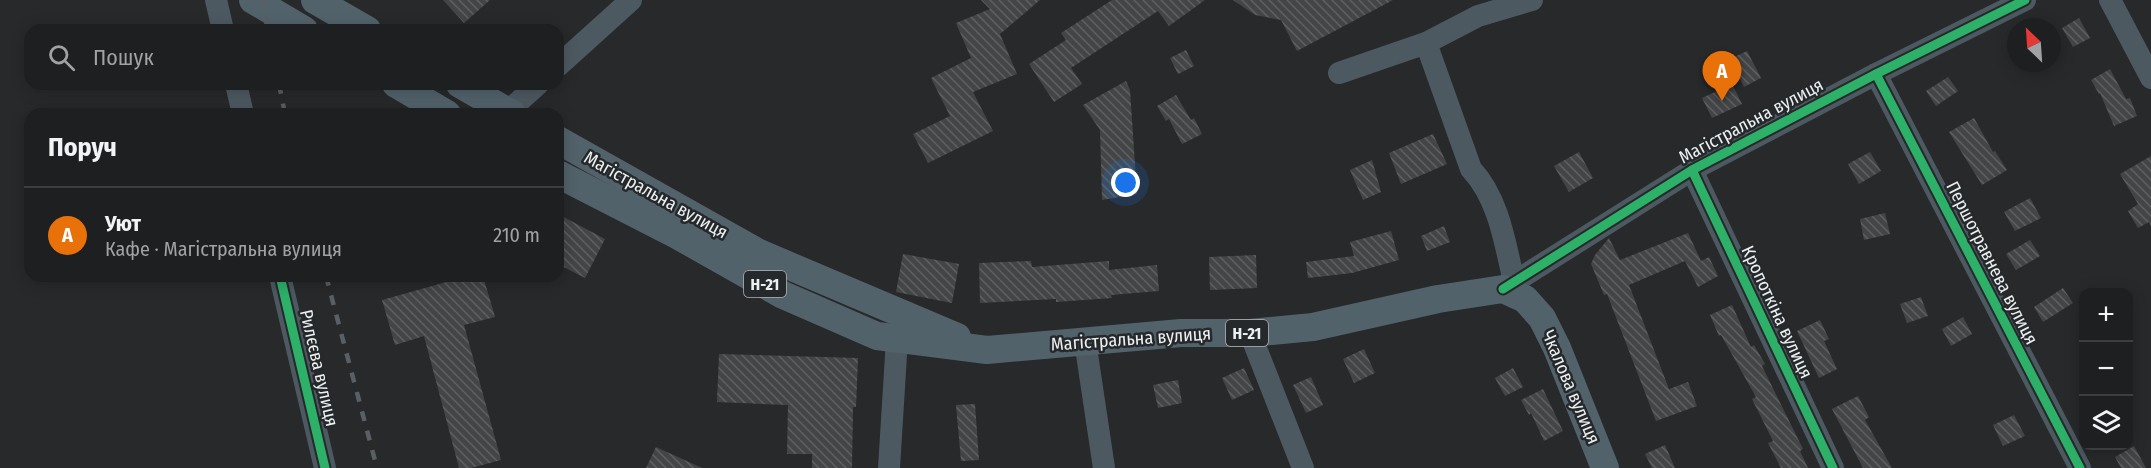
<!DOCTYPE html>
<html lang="uk">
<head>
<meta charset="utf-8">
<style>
	:root { --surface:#1d1f20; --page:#2a2c2d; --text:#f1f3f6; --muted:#a0a2a5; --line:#3b3d3e; --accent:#a8aaab }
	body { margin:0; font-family:"Fira Sans Condensed",sans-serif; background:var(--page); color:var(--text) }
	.controls { position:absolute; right:18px; bottom:18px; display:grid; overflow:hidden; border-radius:12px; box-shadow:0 3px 15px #0003 }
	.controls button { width:54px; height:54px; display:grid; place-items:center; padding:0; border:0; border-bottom:2px solid var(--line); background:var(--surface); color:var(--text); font:30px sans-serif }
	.compass { position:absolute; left:2007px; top:18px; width:54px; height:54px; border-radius:50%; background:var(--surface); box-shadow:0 3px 15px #0003; rotate:335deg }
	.you { position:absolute; left:1126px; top:183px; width:21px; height:21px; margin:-15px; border:4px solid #fff; border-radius:50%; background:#1a73e8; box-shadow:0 0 0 9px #1a73e833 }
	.badge { display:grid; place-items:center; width:39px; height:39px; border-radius:50%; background:var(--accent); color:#fff; font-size:20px; font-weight:700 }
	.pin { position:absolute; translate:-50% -50px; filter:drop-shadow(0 2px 3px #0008) }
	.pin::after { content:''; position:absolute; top:32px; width:21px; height:18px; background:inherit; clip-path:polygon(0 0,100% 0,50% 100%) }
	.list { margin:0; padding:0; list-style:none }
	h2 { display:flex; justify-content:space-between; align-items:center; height:78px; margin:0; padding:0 24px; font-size:26px }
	h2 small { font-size:20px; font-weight:400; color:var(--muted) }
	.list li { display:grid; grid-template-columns:39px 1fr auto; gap:18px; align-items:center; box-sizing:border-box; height:96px; padding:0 24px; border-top:2px solid var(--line) }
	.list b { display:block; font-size:22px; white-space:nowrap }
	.list p { margin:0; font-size:20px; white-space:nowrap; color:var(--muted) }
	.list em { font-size:20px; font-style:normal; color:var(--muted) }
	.icon { flex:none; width:33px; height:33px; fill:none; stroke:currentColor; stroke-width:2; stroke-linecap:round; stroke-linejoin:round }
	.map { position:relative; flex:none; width:2151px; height:468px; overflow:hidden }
	.search { position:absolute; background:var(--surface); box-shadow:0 3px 15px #0003; left:24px; top:24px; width:540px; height:66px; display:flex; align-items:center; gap:15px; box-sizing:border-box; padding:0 21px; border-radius:18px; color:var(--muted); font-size:22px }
	.panel { position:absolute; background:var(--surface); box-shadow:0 3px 15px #0003; left:24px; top:108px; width:540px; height:174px; border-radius:18px }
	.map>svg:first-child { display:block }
</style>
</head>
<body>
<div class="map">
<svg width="2151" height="468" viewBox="0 0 2151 468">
	<defs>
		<pattern id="building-back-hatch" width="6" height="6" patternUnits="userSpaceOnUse" patternTransform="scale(1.5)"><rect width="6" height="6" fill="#434546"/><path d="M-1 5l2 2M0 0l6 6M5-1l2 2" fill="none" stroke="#5e6061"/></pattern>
	</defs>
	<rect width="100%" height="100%" fill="#27292a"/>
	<g fill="url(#building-back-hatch)">
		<path d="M443,0H490L464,23Z"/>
		<path d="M981,0H1040L1000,34L1017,74L973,92L993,131L928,163L913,134L950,116L931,78L971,58L956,23L990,9Z"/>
		<path d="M1112,0H1205L1169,26L1158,11L1071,68L1082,84L1054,102L1029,64L1066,40L1061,33Z"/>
		<path d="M1233,0H1393L1297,51L1281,20L1255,15Z"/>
		<path d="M2079,18L2090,38L2073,47L2062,28Z"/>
		<path d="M1186,50L1194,66L1178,74L1170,58Z"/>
		<path d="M1747,51L1761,78L1744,87L1730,59Z"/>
		<path d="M2110,69L2126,99L2130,98L2137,116L2114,126L2100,93L2099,94L2091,80Z"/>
		<path d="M1948,77L1958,91L1936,106L1926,91Z"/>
		<path d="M1126,81L1130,90L1137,194L1102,200L1100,130L1083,105Z"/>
		<path d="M1732,84L1742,104L1712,118L1702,98Z"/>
		<path d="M1176,95L1191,120L1194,118L1202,134L1182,144L1169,119L1166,121L1157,106Z"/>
		<path d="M1974,118L1993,152L1995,151L2007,170L1982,185L1949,132Z"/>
		<path d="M1433,134L1447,164L1401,184L1389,153Z"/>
		<path d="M1579,152L1593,178L1569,192L1554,166Z"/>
		<path d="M1870,152L1881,171L1859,184L1848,164Z"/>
		<path d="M2151,156V226L2149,222L2138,228L2128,211L2138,204L2120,174Z"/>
		<path d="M1372,160L1381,192L1363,200L1350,170Z"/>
		<path d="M2030,198L2041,218L2015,231L2004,212Z"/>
		<path d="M1885,213L1890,234L1864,240L1860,219Z"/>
		<path d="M558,214L605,239L585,278L558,264Z"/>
		<path d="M1444,226L1450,242L1427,251L1421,236Z"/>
		<path d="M1391,231L1399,260L1352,273L1308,278L1306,262L1354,256L1350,242Z"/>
		<path d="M1688,233L1701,261L1709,257L1718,276L1698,287L1685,261L1629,285L1669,389L1688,382L1697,406L1656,421L1607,294L1604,295L1591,264L1595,255L1609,238L1620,260Z"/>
		<path d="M2030,240L2040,256L2016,270L2006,254Z"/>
		<path d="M903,254L959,264L952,303L896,292Z"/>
		<path d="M1256,255L1257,288L1210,290L1209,257Z"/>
		<path d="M1031,261L1032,267L1109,261V270L1157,265L1159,291L1111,295L1112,298L1056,302V299L980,303L979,263Z"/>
		<path d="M468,276H483L495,317L464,325L501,460L471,468H459L424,336L395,345L382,300Z"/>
		<path d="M2063,288L2073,303L2043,322L2034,307Z"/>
		<path d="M1921,297L1928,316L1907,323L1900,304Z"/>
		<path d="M1732,305L1751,347L1754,345L1765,364L1762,366L1803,449L1800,451L1808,468H1781L1768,443L1773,441L1752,399L1756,397L1721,335L1719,336L1710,315Z"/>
		<path d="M1963,317L1972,334L1951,346L1942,329Z"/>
		<path d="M1820,320L1829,339L1824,341L1837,369L1819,378L1797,331Z"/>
		<path d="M1364,349L1375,373L1354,383L1343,359Z"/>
		<path d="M719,354L858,358L856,407H853L852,468H812V454H787L788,405L717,402Z"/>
		<path d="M1244,368L1254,390L1232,400L1222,378Z"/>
		<path d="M1513,368L1523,387L1505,396L1495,378Z"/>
		<path d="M1311,377L1323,405L1306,413L1293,385Z"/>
		<path d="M1178,380L1182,403L1158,408L1153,385Z"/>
		<path d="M1543,389L1563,431L1544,441L1531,413L1529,415L1521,400Z"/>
		<path d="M1858,396L1869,417L1865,420L1892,468H1863L1832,409Z"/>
		<path d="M975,404L979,460L961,461L956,405Z"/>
		<path d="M2014,415L2025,436L2003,446L1993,425Z"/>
		<path d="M1665,445L1675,468H1652L1645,454Z"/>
		<path d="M2134,446L2146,468H2121L2115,457Z"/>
		<path d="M656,447L702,468H646Z"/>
	</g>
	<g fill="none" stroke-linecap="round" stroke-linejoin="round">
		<g stroke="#4d5961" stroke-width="22">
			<path d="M216,0L223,30"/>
			<path d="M2110,0L2151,78"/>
			<path d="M1426,43L1471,169C1499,199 1505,243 1514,282"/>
			<path d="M558,66L631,0"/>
			<path d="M1339,73L1426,43L1478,16L1532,0"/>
			<path d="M1876,74L2080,468"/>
			<path d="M236,84L243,114"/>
			<path d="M505,114L538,84"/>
			<path d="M1692,170L1833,468"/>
			<path d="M280,276L325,468"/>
			<path d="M1503,289L1692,170L1876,74L2025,0"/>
			<path d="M1250,333L1303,468"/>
			<path d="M1085,341L1104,468"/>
			<path d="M889,468L897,339"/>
		</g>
		<g stroke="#52626b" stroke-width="28">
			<path d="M253,0L304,30"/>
			<path d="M315,0L367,30"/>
			<path d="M396,84L447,114"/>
			<path d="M460,84L512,114"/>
			<path d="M558,140L759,253L957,337"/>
			<path d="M558,174L677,235L783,295L877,336L987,350L1181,333H1250L1313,327L1438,299L1503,289L1525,299L1542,318L1557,348L1605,468"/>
		</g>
		<g stroke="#596065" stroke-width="4.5" stroke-dasharray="10 10" stroke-linecap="butt">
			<path d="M261,0L268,30"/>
			<path d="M279,84L285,114"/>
			<path d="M326,276L377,468"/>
		</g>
		<g stroke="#26292b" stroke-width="13">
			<g id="cycleway">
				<path d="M1876,74L2080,468"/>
				<path d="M1692,170L1833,468"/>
				<path d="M280,276L325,468"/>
				<path d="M1503,289L1692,170L1876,74L2025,0"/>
			</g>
		</g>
		<use href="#cycleway" stroke="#2db169" stroke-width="9"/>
	</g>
	<g text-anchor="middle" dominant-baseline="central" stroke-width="5" stroke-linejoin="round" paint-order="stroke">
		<g fill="#26292b" stroke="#b1b4b6" stroke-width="1.5">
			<rect x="744" y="271" width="42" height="26" rx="4.5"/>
			<rect x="1226" y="320" width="42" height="26" rx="4.5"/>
		</g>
		<g font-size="16" font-weight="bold" fill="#edf0f1">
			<text x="765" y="284">Н-21</text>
			<text x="1247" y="333">Н-21</text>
		</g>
		<g font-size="18" fill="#edf0f1" stroke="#26292b">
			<text transform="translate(1751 121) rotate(-28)">Магістральна вулиця</text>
			<text transform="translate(656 195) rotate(29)">Магістральна вулиця</text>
			<text transform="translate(1992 263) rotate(63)">Першотравнева вулиця</text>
			<text transform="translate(1777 312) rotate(65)">Кропоткіна вулиця</text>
			<text transform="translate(1131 339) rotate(-4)">Магістральна вулиця</text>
			<text transform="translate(319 368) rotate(77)">Рилєєва вулиця</text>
			<text transform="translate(1571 387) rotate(67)">Чкалова вулиця</text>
		</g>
	</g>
</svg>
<div class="controls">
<button>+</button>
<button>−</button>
<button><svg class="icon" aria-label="layers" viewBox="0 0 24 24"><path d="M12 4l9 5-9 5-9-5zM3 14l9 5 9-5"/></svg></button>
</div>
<svg class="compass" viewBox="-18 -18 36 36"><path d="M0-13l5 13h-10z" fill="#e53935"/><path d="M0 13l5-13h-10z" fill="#a0a2a5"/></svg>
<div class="you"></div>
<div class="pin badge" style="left:1722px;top:101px;background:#e8710a">A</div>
<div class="search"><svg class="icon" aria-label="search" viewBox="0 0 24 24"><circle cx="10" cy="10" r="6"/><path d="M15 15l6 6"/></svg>Пошук</div>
<section class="panel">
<h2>Поруч<small></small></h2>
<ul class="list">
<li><span class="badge" style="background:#e8710a">A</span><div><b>Уют</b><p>Кафе · Магістральна вулиця</p></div><em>210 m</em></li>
</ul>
</section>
</div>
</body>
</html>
